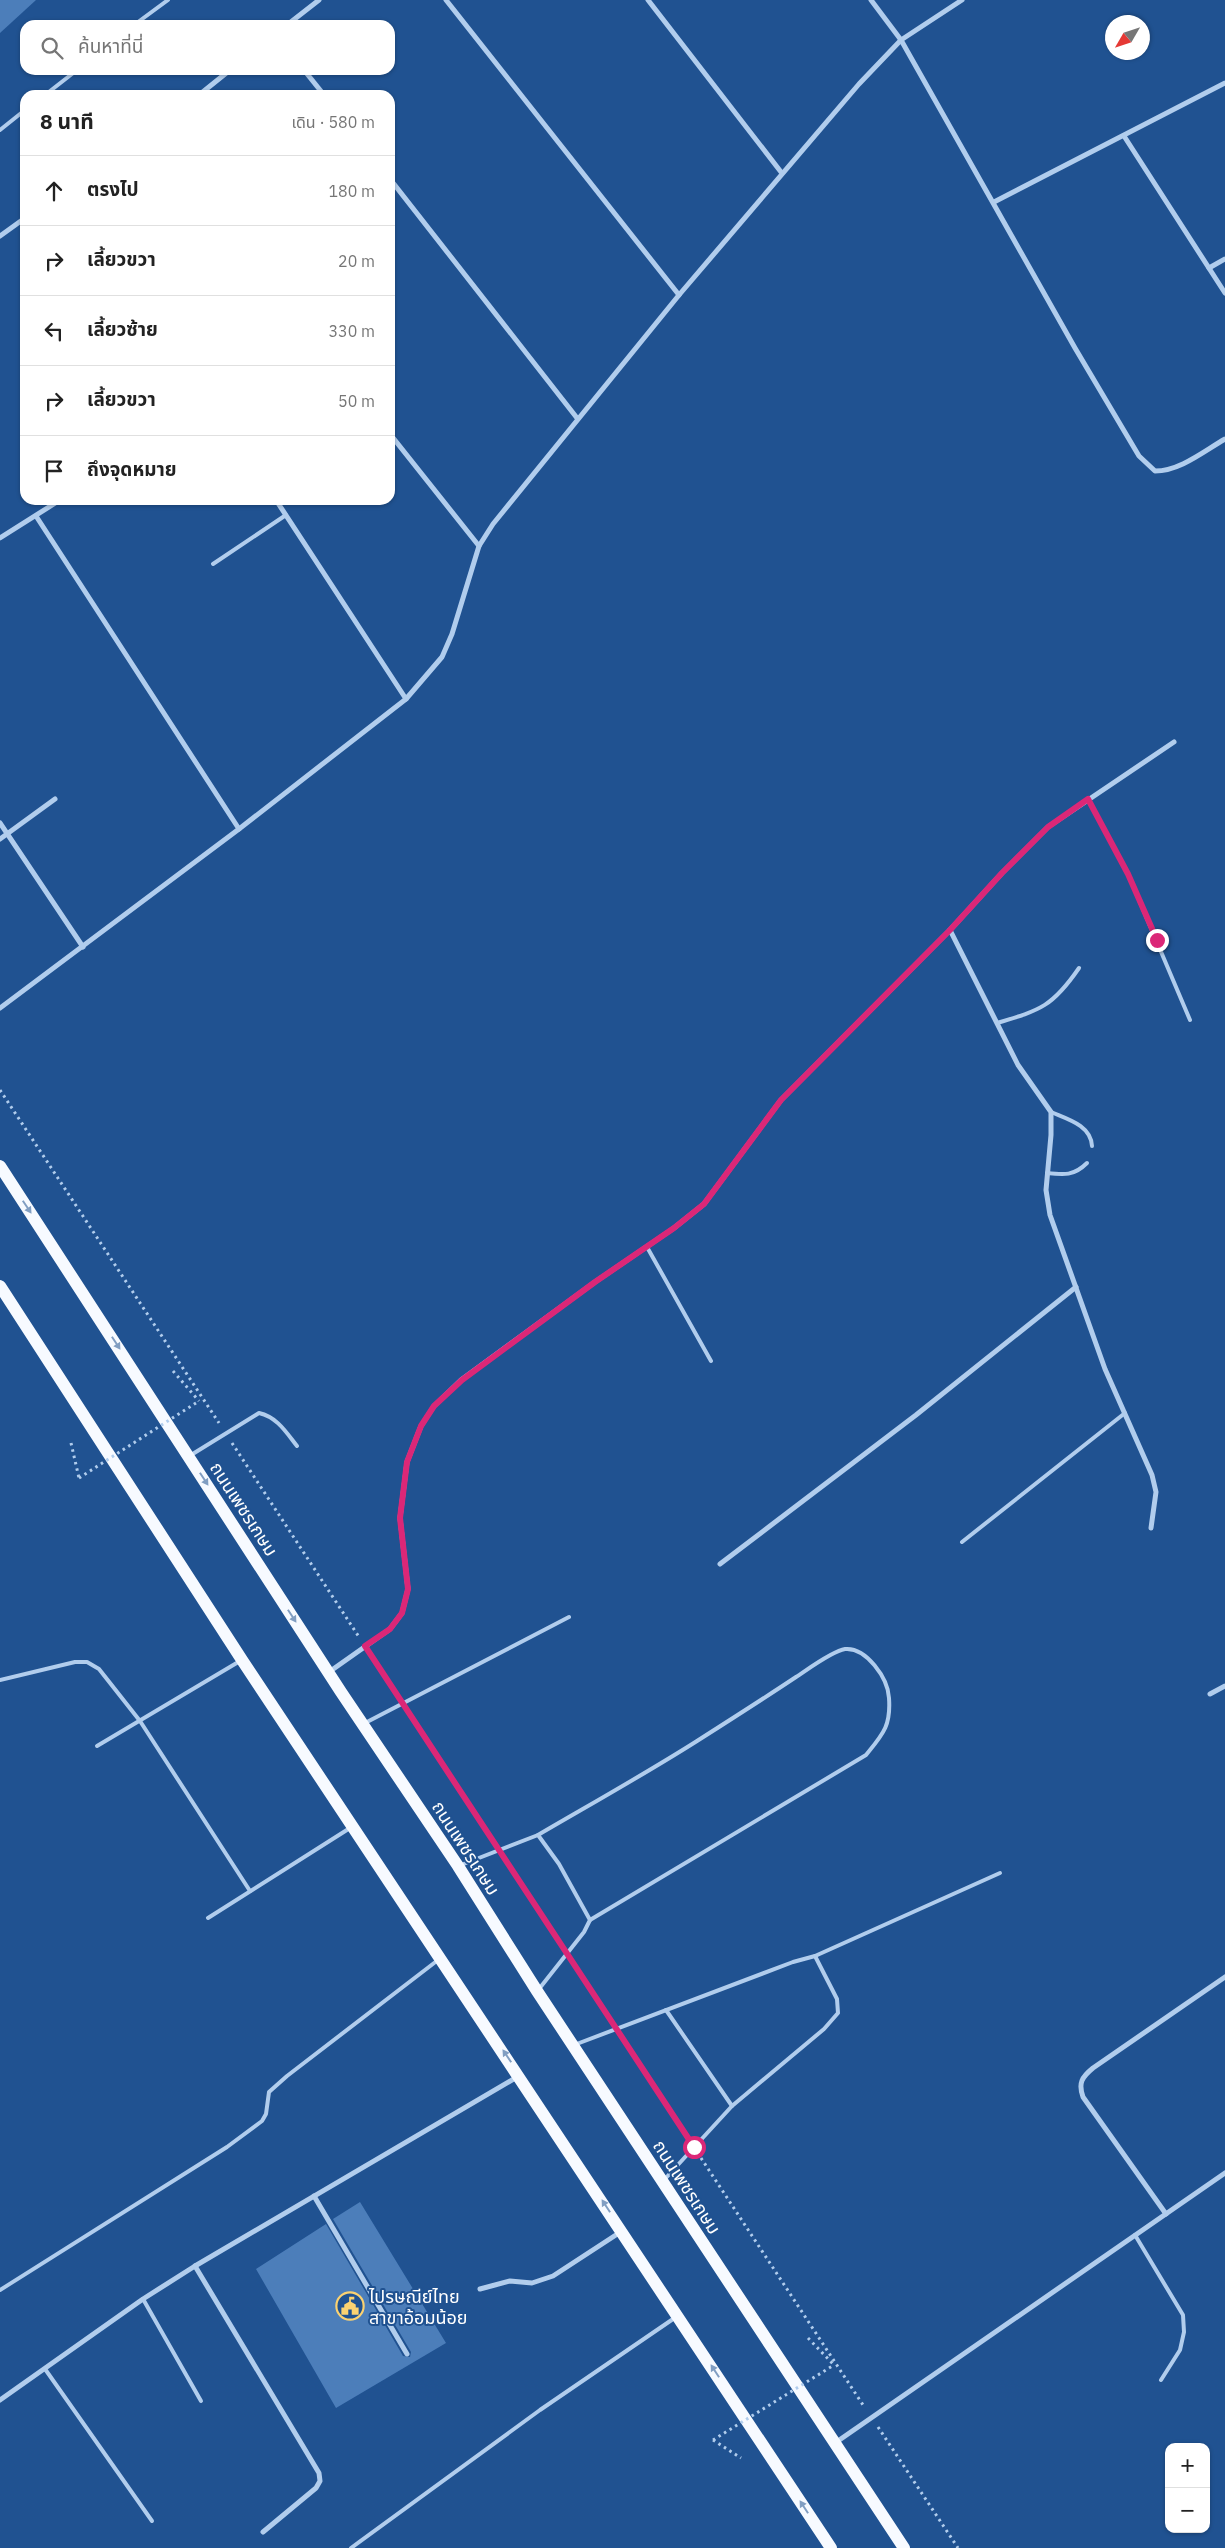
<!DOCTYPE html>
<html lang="th">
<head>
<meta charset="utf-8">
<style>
	:root { --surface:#fff; --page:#f2f2f2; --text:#222; --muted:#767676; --line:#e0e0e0 }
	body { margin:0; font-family:"IBM Plex Sans","Noto Sans Thai",sans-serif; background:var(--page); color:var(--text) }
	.controls { position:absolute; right:15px; bottom:15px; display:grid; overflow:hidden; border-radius:10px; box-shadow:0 1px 4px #0004 }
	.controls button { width:45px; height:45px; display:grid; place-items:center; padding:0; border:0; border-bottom:1px solid var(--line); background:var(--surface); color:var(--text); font:25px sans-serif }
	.compass { position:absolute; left:1105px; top:15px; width:45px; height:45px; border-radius:50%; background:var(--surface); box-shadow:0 1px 4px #0004; rotate:231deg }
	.stop { position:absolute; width:15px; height:15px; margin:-11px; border:4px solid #db2777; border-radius:50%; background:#fff }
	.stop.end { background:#db2777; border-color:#fff; box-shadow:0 1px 5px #0008 }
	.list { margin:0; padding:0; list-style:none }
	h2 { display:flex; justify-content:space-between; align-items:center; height:65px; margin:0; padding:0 20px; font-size:21px }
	h2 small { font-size:16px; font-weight:400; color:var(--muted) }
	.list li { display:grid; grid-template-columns:32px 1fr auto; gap:15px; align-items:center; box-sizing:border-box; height:70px; padding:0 20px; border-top:1px solid var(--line) }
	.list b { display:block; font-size:19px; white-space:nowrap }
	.list em { font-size:16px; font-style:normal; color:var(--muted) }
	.icon { flex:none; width:28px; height:28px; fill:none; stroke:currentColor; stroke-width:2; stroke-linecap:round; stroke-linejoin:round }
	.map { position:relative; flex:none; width:1225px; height:2548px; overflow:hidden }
	.search { position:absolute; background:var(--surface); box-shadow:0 1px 4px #0004; left:20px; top:20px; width:375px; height:55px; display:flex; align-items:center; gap:12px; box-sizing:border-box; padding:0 18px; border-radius:15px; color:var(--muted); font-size:19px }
	.panel { position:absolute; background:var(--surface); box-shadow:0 1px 4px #0004; left:20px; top:90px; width:375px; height:415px; border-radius:15px }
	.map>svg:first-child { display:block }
</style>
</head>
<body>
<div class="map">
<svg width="1225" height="2548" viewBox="0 0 1225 2548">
	<rect width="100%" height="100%" fill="#205291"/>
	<g fill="#4c7eba">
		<path d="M0,0H36L0,33Z"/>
		<path d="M360,2202L446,2343L336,2408L256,2269L326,2224L403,2356L410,2357L411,2352L333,2219Z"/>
	</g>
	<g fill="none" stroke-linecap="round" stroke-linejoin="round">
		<g stroke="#b1cded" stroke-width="3" stroke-dasharray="2.5 4" stroke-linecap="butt">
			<path d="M0,1090L219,1423"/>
			<path d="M173,1371L199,1401"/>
			<path d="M71,1443L79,1478"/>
			<path d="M232,1443L359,1637"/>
			<path d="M372,1656L396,1693"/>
			<path d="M409,1713L492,1839"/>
			<path d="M507,1861L561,1944"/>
			<path d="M574,1964L610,2019"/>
			<path d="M623,2039L687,2136"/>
			<path d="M701,2158L865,2408"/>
			<path d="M808,2338L834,2365"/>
			<path d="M878,2427L958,2548"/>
			<path d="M713,2440L741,2458"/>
		</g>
		<g stroke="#b1cded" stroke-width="4">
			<path d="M134,25L168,0"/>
			<path d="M45,95L77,70"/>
			<path d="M0,130L25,110"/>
			<path d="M213,564L286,515"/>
			<path d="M1088,799L1128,874L1190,1020"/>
			<path d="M997,1023C1041,1010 1053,1006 1079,968"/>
			<path d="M1051,1112C1067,1119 1091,1125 1092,1146"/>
			<path d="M1047,1173C1064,1175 1074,1176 1087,1163"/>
			<path d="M647,1247L711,1361"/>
			<path d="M191,1455L259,1413C277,1417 286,1432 297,1446"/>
			<path d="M962,1542L1125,1413"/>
			<path d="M0,1680L75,1662H87L99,1669L140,1721L250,1891"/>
			<path d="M365,1723L569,1617"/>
			<path d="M97,1746L240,1661"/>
			<path d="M538,1835C591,1804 645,1774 697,1741C730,1720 763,1699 796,1677C807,1670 832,1651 845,1649C866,1647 888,1678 889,1698C891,1726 883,1734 866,1755L590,1920"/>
			<path d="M461,1865L538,1835L559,1864L590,1920L584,1932L539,1989"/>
			<path d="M208,1918L350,1828"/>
			<path d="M815,1956L1000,1873"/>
			<path d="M666,2010L732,2106"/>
			<path d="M574,2045L793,1962L815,1956L837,1999L838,2013L824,2029L732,2106L664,2180"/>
			<path d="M1135,2235L1183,2315L1184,2332L1180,2350L1161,2380"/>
			<path d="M0,2290L227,2147L262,2121L266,2114L269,2092L287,2076L438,1960"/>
			<path d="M143,2299L201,2401"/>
			<path d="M45,2369L152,2521"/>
			<path d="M351,2548L540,2410L676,2317"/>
		</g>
		<g stroke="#b1cded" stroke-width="5">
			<path d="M446,0L679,295"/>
			<path d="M648,0L781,172"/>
			<path d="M871,0L901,40L1075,348L1139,456L1155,471C1180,471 1204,451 1225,439"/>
			<path d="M287,25L319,0"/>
			<path d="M304,70L324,95"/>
			<path d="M199,95L230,70"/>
			<path d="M1124,136L1225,293"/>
			<path d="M390,179L577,418"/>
			<path d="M994,202L1225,83"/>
			<path d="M0,236L25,218"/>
			<path d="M1209,268L1225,259"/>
			<path d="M390,434L479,546"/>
			<path d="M276,500L406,699"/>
			<path d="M36,516L239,829"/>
			<path d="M0,538L60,500"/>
			<path d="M0,823L83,947"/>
			<path d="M0,839L55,799"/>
			<path d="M950,930L1018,1065L1051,1112V1135L1046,1190L1050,1215L1105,1369L1152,1475L1156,1492L1151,1528"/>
			<path d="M0,1008L239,829L406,699L442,657L452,634L479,546L493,524L679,295L859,84L901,40L962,0"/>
			<path d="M720,1564L916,1415L1076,1287"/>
			<path d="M329,1672L390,1629L402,1613L408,1589L400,1518L407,1462L421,1426L434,1406L461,1380L595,1282L674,1228L704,1204L781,1100L950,930L1002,873L1048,827L1174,742"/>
			<path d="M1210,1694L1225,1686"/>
			<path d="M314,2196L407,2354"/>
			<path d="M1166,2214L1083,2097C1078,2083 1082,2077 1093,2068L1225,1977"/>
			<path d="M195,2266L319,2473L320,2481L316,2488L263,2532"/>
			<path d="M480,2289L510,2281L532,2283L553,2276L622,2231"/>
			<path d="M0,2400L143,2299L195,2266L517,2077"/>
			<path d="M835,2443L1225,2173"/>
		</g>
		<g stroke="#f7faff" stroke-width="12">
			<path d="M0,1166L341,1692L458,1866L537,1991L904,2548"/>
			<path d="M0,1286L242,1660L831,2548"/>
		</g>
		<g stroke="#b1cded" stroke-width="3" stroke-dasharray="2.5 4" stroke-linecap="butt">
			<path d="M79,1478L199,1401"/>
			<path d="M713,2440L834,2365"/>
		</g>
	</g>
	<defs><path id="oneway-solid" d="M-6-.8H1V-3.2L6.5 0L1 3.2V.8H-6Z" transform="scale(1.25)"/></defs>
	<g fill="#819ec2">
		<use href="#oneway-solid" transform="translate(27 1207) rotate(56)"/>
		<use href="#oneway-solid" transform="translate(116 1343) rotate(57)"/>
		<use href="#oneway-solid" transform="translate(204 1479) rotate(57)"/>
		<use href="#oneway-solid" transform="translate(292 1616) rotate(57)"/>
		<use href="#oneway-solid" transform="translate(507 2056) rotate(-124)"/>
		<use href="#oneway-solid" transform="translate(606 2206) rotate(-123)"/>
		<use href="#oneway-solid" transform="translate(715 2371) rotate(-123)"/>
		<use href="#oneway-solid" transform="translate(804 2507) rotate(-123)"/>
	</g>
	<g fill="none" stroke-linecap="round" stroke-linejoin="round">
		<path stroke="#db2777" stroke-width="6" d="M694,2147L365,1646L390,1629L402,1613L408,1589L400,1518L407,1462L421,1426L434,1406L462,1380L595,1282L674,1228L704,1204L781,1100L950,930L1002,873L1048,827L1088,799L1128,874L1157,940"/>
	</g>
	<defs>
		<g id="civic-ring" transform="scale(1.4375)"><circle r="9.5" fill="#205291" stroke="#fbd271" stroke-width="1.5"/><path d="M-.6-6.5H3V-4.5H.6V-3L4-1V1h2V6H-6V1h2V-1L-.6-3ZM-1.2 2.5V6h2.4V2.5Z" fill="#fbd271"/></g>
	</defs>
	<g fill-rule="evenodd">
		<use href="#civic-ring" x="350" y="2306"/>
	</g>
	<g text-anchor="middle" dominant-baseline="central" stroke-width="4" stroke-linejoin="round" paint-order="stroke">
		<g font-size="18" fill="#fff" stroke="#205291">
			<text transform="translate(244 1509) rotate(57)">ถนนเพชรเกษม</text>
			<text transform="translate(466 1848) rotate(57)">ถนนเพชรเกษม</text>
			<text transform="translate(687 2187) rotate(57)">ถนนเพชรเกษม</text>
		</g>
		<g font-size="18" fill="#fff" stroke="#205291" text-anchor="start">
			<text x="369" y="2296">ไปรษณีย์ไทย<tspan x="369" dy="21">สาขาอ้อมน้อย</tspan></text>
		</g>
	</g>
</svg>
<div class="controls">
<button>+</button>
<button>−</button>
</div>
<svg class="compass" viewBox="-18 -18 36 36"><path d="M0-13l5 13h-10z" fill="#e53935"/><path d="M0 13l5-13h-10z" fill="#767676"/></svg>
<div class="stop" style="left:694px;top:2147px"></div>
<div class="stop end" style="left:1157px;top:940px"></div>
<div class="search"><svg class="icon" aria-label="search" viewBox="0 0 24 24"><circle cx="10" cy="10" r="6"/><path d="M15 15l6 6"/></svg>ค้นหาที่นี่</div>
<section class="panel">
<h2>8 นาที<small>เดิน · 580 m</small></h2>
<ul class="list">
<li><svg class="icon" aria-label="ahead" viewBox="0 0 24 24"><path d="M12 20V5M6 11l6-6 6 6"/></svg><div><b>ตรงไป</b></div><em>180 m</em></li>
<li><svg class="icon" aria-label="right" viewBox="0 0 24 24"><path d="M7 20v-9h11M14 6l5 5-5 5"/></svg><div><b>เลี้ยวขวา</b></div><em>20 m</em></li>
<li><svg class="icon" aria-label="left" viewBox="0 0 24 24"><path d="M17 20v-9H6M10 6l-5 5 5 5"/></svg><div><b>เลี้ยวซ้าย</b></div><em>330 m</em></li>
<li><svg class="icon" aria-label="right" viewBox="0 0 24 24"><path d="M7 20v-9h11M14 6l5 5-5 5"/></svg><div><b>เลี้ยวขวา</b></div><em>50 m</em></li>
<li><svg class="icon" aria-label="arrive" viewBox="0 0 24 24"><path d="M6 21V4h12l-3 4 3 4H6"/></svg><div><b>ถึงจุดหมาย</b></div></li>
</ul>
</section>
</div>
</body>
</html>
